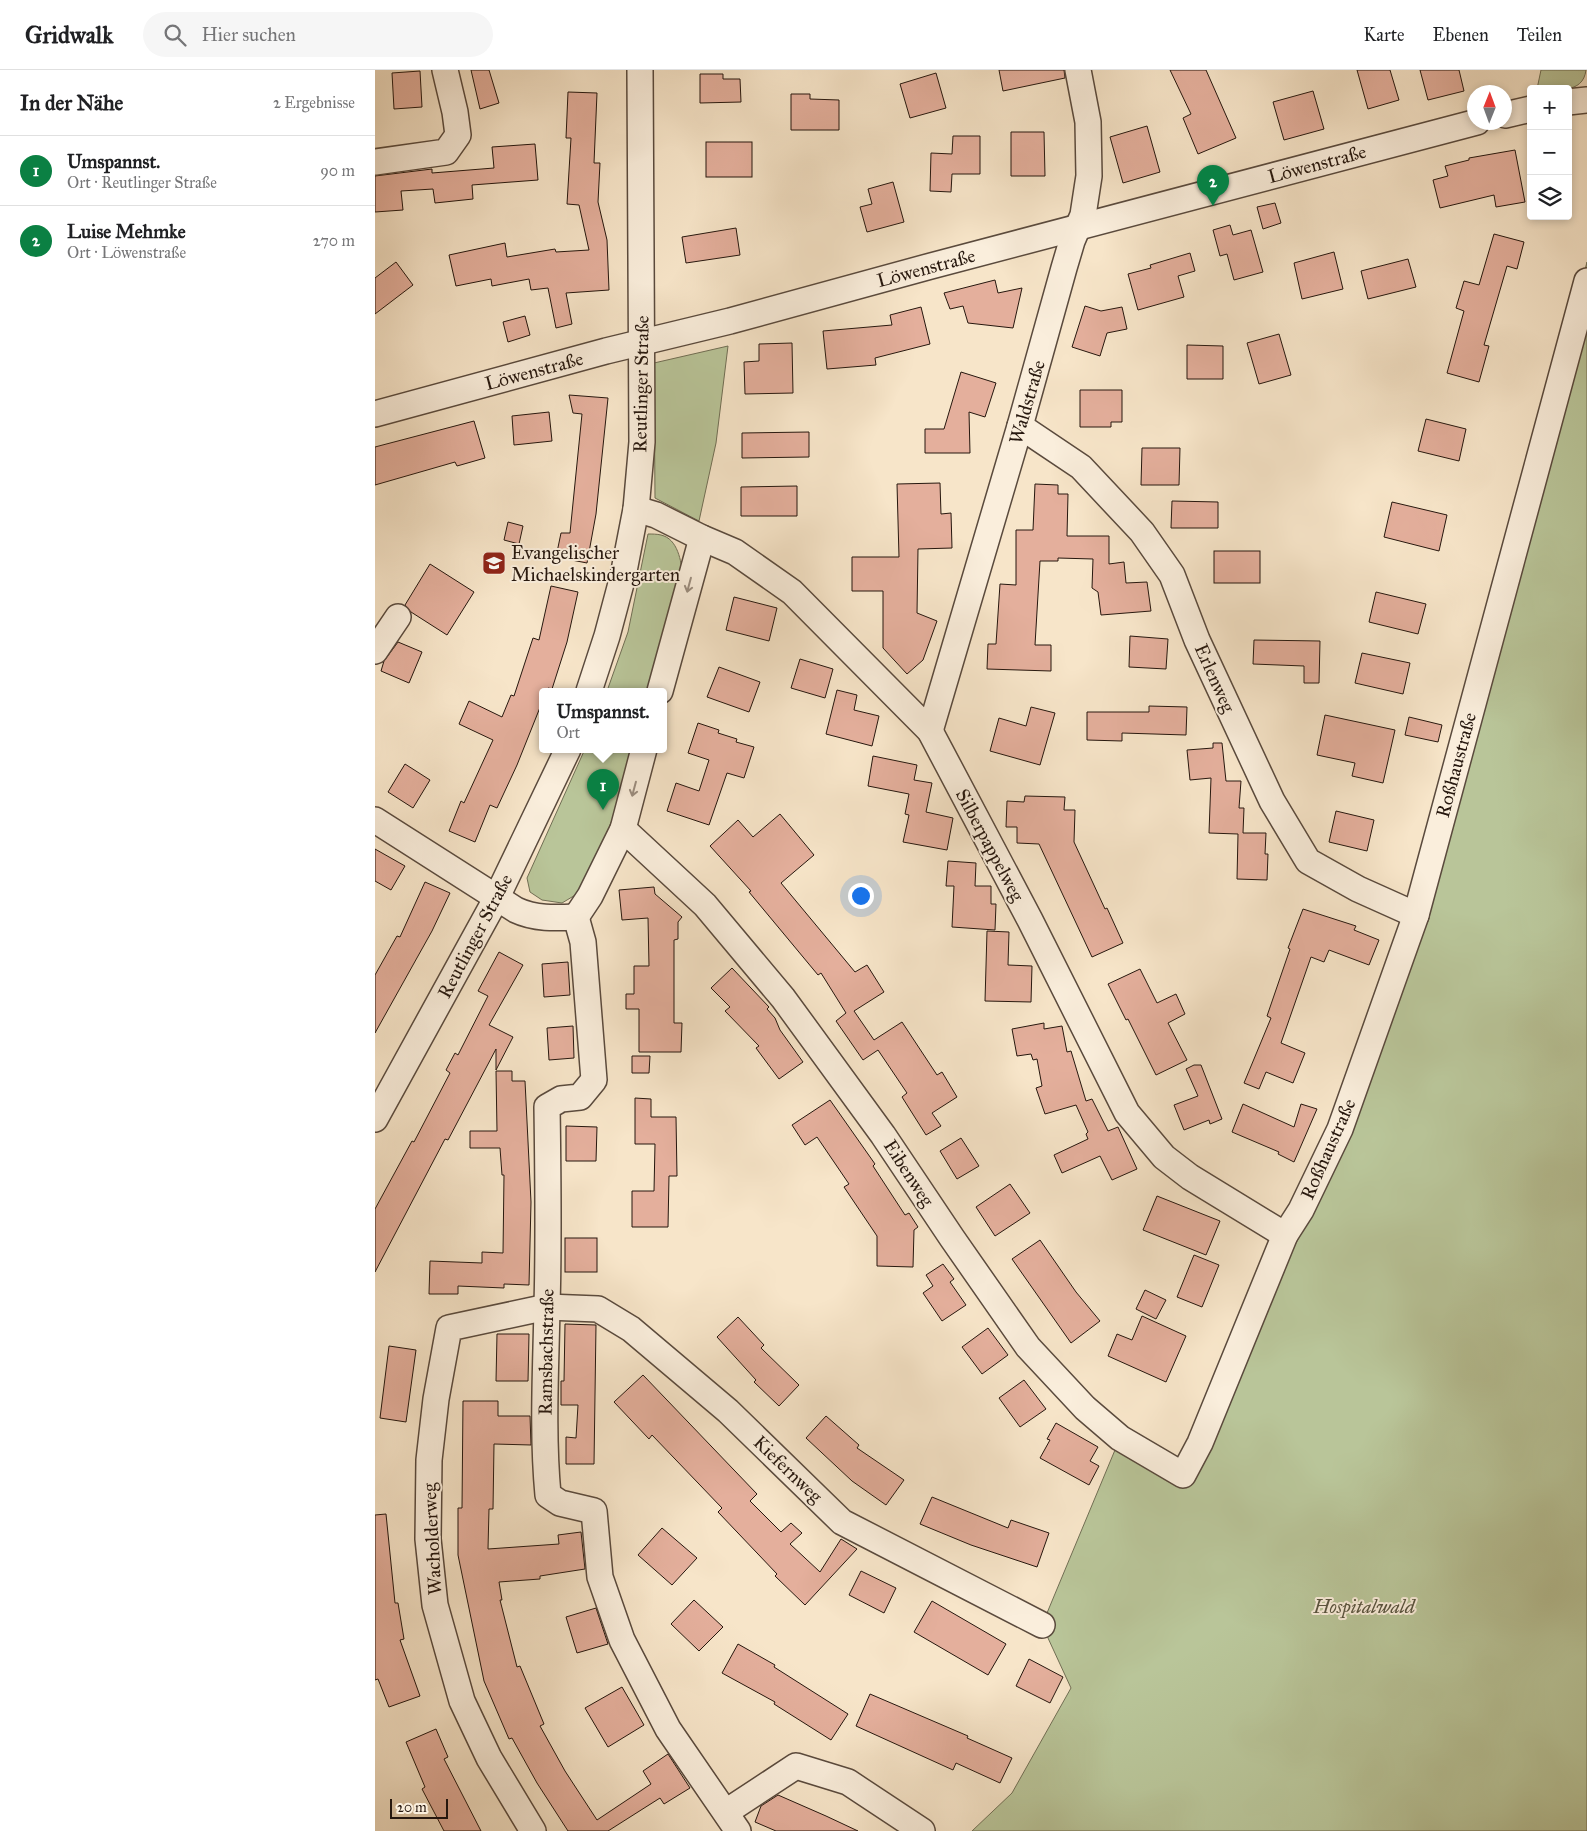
<!DOCTYPE html>
<html lang="de">
<head>
<meta charset="utf-8">
<style>
	:root { --surface:#fff; --page:#f6f6f6; --text:#202124; --muted:#757577; --line:#e0e0e0; --accent:#0b8043 }
	body { margin:0; font-family:"IM FELL Great Primer",serif; background:var(--page); color:var(--text) }
	.controls { position:absolute; right:15px; top:15px; display:grid; overflow:hidden; border-radius:5px; box-shadow:0 2px 8px #0003 }
	.controls button { width:45px; height:45px; display:grid; place-items:center; padding:0; border:0; border-bottom:1px solid var(--line); background:var(--surface); color:var(--text); font:25px sans-serif }
	.compass { position:absolute; left:1092px; top:15px; width:45px; height:45px; border-radius:50%; background:var(--surface); box-shadow:0 2px 8px #0003; rotate:1deg }
	.scale { position:absolute; left:15px; bottom:12px; width:58px; box-sizing:border-box; padding-left:5px; border:2px solid #26170e; border-top:0; font-size:14px; line-height:18px; white-space:nowrap; color:#26170e; -webkit-text-stroke:4px #faeedc; paint-order:stroke }
	.you { position:absolute; left:485px; top:825px; width:18px; height:18px; margin:-12px; border:4px solid #fff; border-radius:50%; background:#1a73e8; box-shadow:0 0 0 8px #1a73e833 }
	.badge { display:grid; place-items:center; width:32px; height:32px; border-radius:50%; background:var(--accent); color:#fff; font-size:16px; font-weight:700 }
	.pin { position:absolute; translate:-50% -41px; filter:drop-shadow(0 1px 2px #0008) }
	.pin::after { content:''; position:absolute; top:26px; width:18px; height:15px; background:inherit; clip-path:polygon(0 0,100% 0,50% 100%) }
	.popup { position:absolute; left:164px; top:618px; width:128px; height:65px; box-sizing:border-box; display:grid; place-content:center; border-radius:5px; background:var(--surface); filter:drop-shadow(0 1px 4px #0005); font-size:16px; white-space:nowrap; color:var(--muted) }
	.popup b { font-size:19px; color:var(--text) }
	.popup::after { content:''; position:absolute; left:50%; top:100%; margin-left:-10px; border:10px solid transparent; border-top-color:var(--surface) }
	.list { margin:0; padding:0; list-style:none }
	h2 { display:flex; justify-content:space-between; align-items:center; height:65px; margin:0; padding:0 20px; font-size:21px }
	h2 small { font-size:16px; font-weight:400; color:var(--muted) }
	.list li { display:grid; grid-template-columns:32px 1fr auto; gap:15px; align-items:center; box-sizing:border-box; height:70px; padding:0 20px; border-top:1px solid var(--line) }
	.list b { display:block; font-size:19px; white-space:nowrap }
	.list p { margin:0; font-size:16px; white-space:nowrap; color:var(--muted) }
	.list em { font-size:16px; font-style:normal; color:var(--muted) }
	.icon { flex:none; width:28px; height:28px; fill:none; stroke:currentColor; stroke-width:2; stroke-linecap:round; stroke-linejoin:round }
	.map { position:relative; flex:none; width:1212px; height:1761px; overflow:hidden }
	header { display:flex; align-items:center; gap:30px; box-sizing:border-box; height:70px; padding:0 25px; background:var(--surface); border-bottom:1px solid var(--line) }
	header strong { font-size:24px }
	nav { display:flex; gap:28px; margin-inline-start:auto; font-size:18px }
	.search { width:350px; height:45px; background:var(--page); display:flex; align-items:center; gap:12px; box-sizing:border-box; padding:0 18px; border-radius:28px; color:var(--muted); font-size:19px }
	main { display:flex }
	aside { flex:1; background:var(--surface) }
	.map>svg:first-child { display:block }
</style>
</head>
<body>
<header>
<strong>Gridwalk</strong>
<div class="search"><svg class="icon" aria-label="search" viewBox="0 0 24 24"><circle cx="10" cy="10" r="6"/><path d="M15 15l6 6"/></svg>Hier suchen</div>
<nav><a>Karte</a><a>Ebenen</a><a>Teilen</a></nav>
</header>
<main>
<aside>
<h2>In der Nähe<small>2 Ergebnisse</small></h2>
<ul class="list">
<li><span class="badge">1</span><div><b>Umspannst.</b><p>Ort · Reutlinger Straße</p></div><em>90 m</em></li>
<li><span class="badge">2</span><div><b>Luise Mehmke</b><p>Ort · Löwenstraße</p></div><em>270 m</em></li>
</ul>
</aside>
<div class="map">
<svg width="1212" height="1761" viewBox="0 0 1212 1761">
	<rect width="100%" height="100%" fill="#f7e5c9"/>
	<filter id="stains"><feTurbulence type="fractalNoise" baseFrequency=".004" numOctaves="4"/><feColorMatrix values="0 0 0 0 .2 0 0 0 0 .09 0 0 0 0 .02 0 0 0 .5 -.17"/></filter>
	<radialGradient id="worn" r=".72"><stop offset=".6" stop-color="#630" stop-opacity="0"/><stop offset="1" stop-color="#630" stop-opacity=".3"/></radialGradient>
	<g fill="#b9c599" stroke="#706e54">
		<path d="M1166,0H1211C1208,25 1180,19 1162,19Z"/>
		<path d="M1212,192V1761H597L637,1723L696,1618L667,1555L745,1368L808,1404L965,1058L1120,550Z"/>
		<path d="M353,276L341,373L324,451L280,428L279,293Z"/>
		<path d="M273,464C277,464 282,464 286,465C303,469 306,491 308,506L279,621H232L253,562Z"/>
		<path d="M210,679H264L243,741L202,824L187,833L167,830L155,822L152,808Z"/>
	</g>
	<g fill="#e4af9c" stroke="#26170e">
		<path d="M96,0H114L124,33L105,39Z"/>
		<path d="M624,0H689L690,8L628,21Z"/>
		<path d="M795,0H831L861,68L823,84L808,48L816,44Z"/>
		<path d="M982,0H1015L1024,30L993,39Z"/>
		<path d="M1045,0H1084L1089,21L1053,30Z"/>
		<path d="M45,1L47,37L19,39L17,3Z"/>
		<path d="M561,3L571,38L535,48L525,14Z"/>
		<path d="M325,4H348V9H365L366,32L325,33Z"/>
		<path d="M938,21L949,59L909,70L898,32Z"/>
		<path d="M193,22L222,23L219,93H225L223,132L232,170L234,220L191,223L197,254L181,258L173,218L156,220L154,209L117,216L116,209L81,216L74,185L130,173L132,187L180,179L181,182L214,180L204,135L192,134L196,68H191Z"/>
		<path d="M416,24H435V29L464,30V60H416Z"/>
		<path d="M772,56L785,102L748,113L735,67Z"/>
		<path d="M636,62H669L670,106H636Z"/>
		<path d="M578,66H605V104H577L576,122L555,121L556,83L577,84Z"/>
		<rect x="331" y="72" width="46" height="35"/>
		<path d="M160,74L163,110L97,115L98,129L60,133L58,119L26,121L28,140L0,142V106L57,99V103L119,98L117,77Z"/>
		<path d="M1140,80L1150,132L1121,137L1119,125L1065,138L1058,110L1073,106L1070,96L1094,90V88Z"/>
		<path d="M518,112L529,152L492,162L485,137L497,134L493,119Z"/>
		<path d="M900,133L906,153L888,159L882,137Z"/>
		<path d="M855,155L858,165L876,160L888,202L859,210L852,184L845,186L838,160Z"/>
		<path d="M361,158L365,185L311,193L307,167Z"/>
		<path d="M1119,164L1149,172L1142,199L1132,196L1109,275L1114,276L1104,312L1072,303L1089,241L1081,238L1089,211L1104,215Z"/>
		<path d="M959,182L968,219L927,229L919,193Z"/>
		<path d="M815,183L820,201L803,206L809,227L763,240L753,204L776,198L775,195Z"/>
		<path d="M1033,189L1041,217L993,229L986,201Z"/>
		<path d="M21,192L38,215L0,244V208Z"/>
		<path d="M620,210L623,223L647,218L638,258L593,253L588,236L575,239L569,223Z"/>
		<path d="M710,236L726,241L747,237L752,259L732,263L725,286L697,277Z"/>
		<path d="M546,237L555,274L500,288L501,295L452,299L448,261L517,255L515,245Z"/>
		<path d="M150,246L155,265L133,272L128,252Z"/>
		<path d="M904,264L916,305L884,314L872,273Z"/>
		<path d="M417,273L418,323L370,324L369,292L384,291V274Z"/>
		<path d="M812,275L848,276V309H812Z"/>
		<path d="M586,302L621,313L610,347L594,342L595,383H550V359H569Z"/>
		<path d="M705,320H747V352H736V357H705Z"/>
		<path d="M194,325L233,328L221,444L212,493L181,487L186,463H195L207,344L198,343Z"/>
		<path d="M174,342L177,371L139,375L137,346Z"/>
		<path d="M1051,349L1091,359L1084,391L1043,381Z"/>
		<path d="M99,351L110,388L82,396L80,392L0,415V377Z"/>
		<path d="M434,362V387L367,388V363Z"/>
		<path d="M767,378H805L804,415H766Z"/>
		<path d="M565,413L566,444L576,443L577,478L543,479L542,543L562,551L548,590L532,604L508,578V521H477V487H524L522,414Z"/>
		<path d="M660,414L683,415V424H693L692,466H734V494L749,492L751,513L772,512L776,541L726,545L723,522L717,518L718,489L683,488V491H665L660,575H676V601L612,599L613,574H621L625,514L641,515V460H658Z"/>
		<path d="M422,416V446H366V417Z"/>
		<path d="M797,431L843,432V458H796Z"/>
		<path d="M1017,432L1072,445L1064,481L1009,467Z"/>
		<path d="M133,452L148,456L144,474L129,470Z"/>
		<rect x="839" y="481" width="46" height="32"/>
		<path d="M55,494L99,522L72,565L36,542L30,535Z"/>
		<path d="M176,516L203,522L192,572L177,619L173,618L171,621H168V630L142,695L122,738L115,735L100,772L74,761L86,731L89,733L118,670L84,654L94,631L127,647L136,625L139,626L158,568L164,570Z"/>
		<path d="M1001,522L1051,534L1043,564L994,552Z"/>
		<path d="M359,527L402,538L394,571L351,560Z"/>
		<path d="M755,566L793,569L791,599L754,597Z"/>
		<path d="M879,570L945,571L944,613H929V596L878,594Z"/>
		<path d="M23,572L47,582L34,613L6,601L9,591Z"/>
		<path d="M987,583L1035,593L1028,624L980,613Z"/>
		<path d="M425,589L458,599L450,628L416,618Z"/>
		<path d="M344,597L385,612L374,642L332,627Z"/>
		<path d="M462,620L482,625L479,640L504,646L497,676L451,664Z"/>
		<path d="M774,636L812,637L811,665L747,663V671L712,670V642H774Z"/>
		<path d="M656,637L680,643L665,695L615,681L624,648L651,656Z"/>
		<path d="M950,645L1020,660L1008,713L977,706L980,693L942,685Z"/>
		<path d="M1034,647L1067,655L1063,672L1030,665Z"/>
		<path d="M323,653L344,660L343,663L362,669L361,672L379,677L369,708L352,703L334,755L292,741L301,713L324,721L334,690L313,683Z"/>
		<path d="M838,673H847L851,711H866L864,738H869L868,763H891L890,784H893L892,810L862,809L863,764L834,763L836,708L815,710L812,680L838,678Z"/>
		<path d="M498,686L542,695L539,710L557,713L551,742L578,748L572,780L528,772L534,745L530,744L534,724L493,716Z"/>
		<path d="M30,694L55,710L38,738L13,722Z"/>
		<path d="M650,726L690,727L689,740H700L699,772L730,839L732,838L748,873L717,887L664,774L642,773V757H631L632,731L649,732Z"/>
		<path d="M961,741L999,750L992,781L954,772Z"/>
		<path d="M405,744L439,785L406,813L480,902L492,895L509,922L479,941L499,970L527,952L562,1005L567,1002L582,1027L557,1043L566,1056L551,1065L527,1027L532,1023L503,980L488,990L461,951L471,943L446,903L443,905L374,822L376,821L335,776L363,750L378,767Z"/>
		<path d="M0,779L30,796L16,820L0,811Z"/>
		<path d="M573,791L601,793L600,816H616V834H621L620,860L577,857L579,816H571Z"/>
		<path d="M50,812L75,823L57,861L0,963V905L22,866L25,867Z"/>
		<path d="M279,817L280,824L307,847L303,852V869L299,870V953H307L306,982H264V939H251V924H259V896H274L273,848L247,850L244,820Z"/>
		<path d="M928,839L981,856L979,860L1004,870L994,895L954,880L949,892L936,887L906,973L930,983L918,1013L891,1002L884,1019L869,1013L896,948L892,946L915,879L913,878Z"/>
		<path d="M612,861L634,862L633,895L657,896L656,932L610,931Z"/>
		<path d="M124,882L148,895L114,955L138,967L121,1000V979L73,1070L70,1069L0,1202V1139L37,1071L39,1072L75,1003L71,1000L80,983L83,985L113,926L103,921Z"/>
		<path d="M193,892L195,925L169,927L167,894Z"/>
		<path d="M357,898L394,937L392,939L400,948L405,960L428,992L404,1009L381,978L384,976L350,941L355,937L336,918Z"/>
		<path d="M765,899L782,933L801,924L810,944L793,953L812,990L781,1005L753,949L751,950L733,914Z"/>
		<path d="M669,953V959L687,956L692,982L696,981L711,1031L717,1029L733,1061L743,1057L762,1099L737,1110L725,1086L687,1103L679,1085L713,1069L711,1064L713,1062L701,1035L670,1044L661,1018L667,1016L662,989L658,990L656,984L642,986L637,959Z"/>
		<path d="M198,956L199,988L174,990L172,958Z"/>
		<path d="M257,986H275L274,1003H257Z"/>
		<path d="M819,995H826L847,1049L835,1054L834,1050L809,1060L799,1035L823,1026L811,999Z"/>
		<path d="M121,1001H137V1011H150L156,1132L154,1215L129,1214V1218L83,1216V1224H54L55,1191L107,1193V1182L128,1183L129,1105H127L125,1078H95V1061H122Z"/>
		<path d="M260,1028L276,1029V1047H301L302,1106H294L293,1157H257V1121H279L280,1074H260Z"/>
		<path d="M455,1030L500,1094L498,1096L530,1145L534,1143L543,1157L539,1160L538,1197L502,1196V1166L469,1117L474,1114L442,1067L430,1075L417,1055Z"/>
		<path d="M868,1034L919,1057L926,1034L942,1039L919,1092L903,1084L904,1082L857,1062Z"/>
		<path d="M191,1056L222,1057L221,1091H191Z"/>
		<path d="M586,1068L604,1096L582,1109L565,1081Z"/>
		<path d="M635,1114L655,1143L620,1166L601,1137Z"/>
		<path d="M782,1126L845,1151L831,1185L768,1160Z"/>
		<rect x="190" y="1168" width="32" height="34"/>
		<path d="M665,1170L701,1222L725,1251L696,1273L637,1189Z"/>
		<path d="M819,1185L844,1195L827,1237L802,1227Z"/>
		<path d="M568,1194L579,1209L575,1212L591,1235L567,1251L548,1223L558,1216L551,1205Z"/>
		<path d="M770,1220L791,1230L781,1249L761,1239Z"/>
		<path d="M767,1246L811,1266L791,1312L733,1286L742,1264L757,1270Z"/>
		<path d="M363,1247L389,1275L386,1278L424,1315L404,1336L379,1312L381,1310L342,1267Z"/>
		<path d="M190,1254L221,1255L219,1394H191V1367L201,1368L203,1335H186V1311H189Z"/>
		<path d="M613,1258L633,1285L607,1304L587,1277Z"/>
		<path d="M122,1264H154L153,1311H121Z"/>
		<path d="M14,1276L41,1280L31,1352L5,1348Z"/>
		<path d="M268,1305L382,1424L375,1431L406,1462L416,1453L427,1463L415,1474L445,1502L466,1469L482,1479L430,1535L400,1506L402,1504L343,1442L347,1438L277,1365L274,1369L239,1332Z"/>
		<path d="M649,1310L671,1339L645,1357L624,1328Z"/>
		<path d="M88,1331H123V1346H155L156,1375L119,1374L118,1439H114L113,1479L184,1474L183,1465L206,1462L210,1499L165,1506V1509L124,1512L127,1530H125L142,1597L145,1596L169,1654L165,1656L190,1701L222,1750L276,1714L268,1701L293,1684L315,1718L289,1734L285,1728L233,1761H193L162,1713L137,1668L134,1669L109,1611L83,1485V1438H87Z"/>
		<path d="M451,1346L484,1375L482,1378L529,1410L511,1435L477,1411L431,1368Z"/>
		<path d="M681,1353L723,1377L715,1391L724,1396L714,1415L665,1388L675,1370L672,1369Z"/>
		<path d="M557,1427L633,1458L636,1450L674,1463L662,1497L596,1475L545,1454Z"/>
		<path d="M11,1444L20,1533H23L29,1569L25,1570L45,1626L14,1637L3,1609L0,1610V1445Z"/>
		<path d="M287,1458L322,1488L297,1515L263,1485Z"/>
		<path d="M486,1501L521,1518L509,1543L474,1525Z"/>
		<path d="M319,1530L348,1557L324,1581L296,1554Z"/>
		<path d="M557,1531L631,1574L613,1605L539,1562Z"/>
		<path d="M221,1538L233,1574L202,1583L191,1547Z"/>
		<path d="M363,1574L400,1595L399,1597L473,1644L456,1670L399,1634L400,1632L347,1603Z"/>
		<path d="M654,1589L688,1607L675,1633L641,1616Z"/>
		<path d="M247,1617L269,1655L233,1677L210,1638Z"/>
		<path d="M495,1624L593,1666L592,1668L637,1688L625,1713L581,1693L578,1700L481,1656Z"/>
		<path d="M61,1659L73,1687L69,1689L106,1761H69L47,1719L50,1717L31,1672Z"/>
		<path d="M403,1725L451,1746L483,1761H401L380,1752L386,1736Z"/>
	</g>
	<g fill="none" stroke-linecap="round" stroke-linejoin="round">
		<g stroke="#5a4a3d" stroke-width="28">
			<g id="minor">
				<path d="M1193,32L1212,30"/>
				<path d="M1130,45L1156,39"/>
				<path d="M0,92L71,82L83,65L80,42L70,0"/>
				<path d="M0,344L231,281L355,251L556,196L1102,52"/>
				<path d="M645,356L706,397L767,462L797,505L822,570L897,731L933,791L983,819L1041,845"/>
				<path d="M261,439L281,445L327,468L360,482L417,522L555,661L655,850L752,1043L789,1087L815,1107L910,1165"/>
				<path d="M0,581L23,547"/>
				<path d="M214,621L232,566L248,506L261,439L267,372L265,0"/>
				<path d="M285,621L327,468"/>
				<path d="M555,661L645,356L689,198L697,171L708,145L714,106L713,52L703,0"/>
				<path d="M0,750L141,840C160,849 180,848 201,847"/>
				<path d="M248,759L330,835L408,928L508,1065L577,1168L653,1277L710,1338L745,1368L808,1405L825,1373L910,1165L926,1140L965,1059L1041,845L1212,211"/>
				<path d="M201,847L208,872L219,1010L205,1027L186,1029L172,1037C173,1103 174,1169 172,1235C171,1298 167,1361 173,1425L185,1433L219,1441L225,1507L247,1570L293,1659L363,1761"/>
				<path d="M201,847L215,826L248,759L269,679"/>
				<path d="M0,1049L121,829L193,679"/>
				<path d="M351,1742L421,1696L473,1712L547,1761"/>
				<path d="M158,1761L114,1688L87,1631L60,1535L53,1469L54,1390L61,1329L74,1258L172,1237L223,1239L256,1259L353,1341L467,1452L667,1555"/>
			</g>
		</g>
		<use href="#minor" stroke="#faeedc" stroke-width="25"/>
	</g>
	<defs><path id="oneway-shaft" d="M-6 0H5M1.5-3L5.5 0L1.5 3" fill="none" stroke-width="1.6" stroke-linecap="round" stroke-linejoin="round" transform="scale(1.25)"/></defs>
	<g stroke="#9b8d7f">
		<use href="#oneway-shaft" transform="translate(314 515) rotate(105)"/>
		<use href="#oneway-shaft" transform="translate(259 719) rotate(105)"/>
	</g>
	<defs>
		<g id="school-square" transform="scale(1.25)"><rect x="-9" y="-9" width="18" height="18" rx="4" fill="#8f2418" stroke="#faeedc"/><path d="M0-5L7-2L0 1L-7-2ZM-4 1L0 2.5L4 1V4Q0 6-4 4Z" fill="#fff"/></g>
	</defs>
	<g fill-rule="evenodd">
		<use href="#school-square" x="119" y="493"/>
	</g>
	<g text-anchor="middle" dominant-baseline="central" stroke-width="4" stroke-linejoin="round" paint-order="stroke">
		<g font-size="19" fill="#26170e" stroke="#faeedc">
			<text transform="translate(942 94) rotate(-15)">Löwenstraße</text>
			<text transform="translate(551 198) rotate(-15)">Löwenstraße</text>
			<text transform="translate(159 301) rotate(-15)">Löwenstraße</text>
			<text transform="translate(266 314) rotate(-89)">Reutlinger Straße</text>
			<text transform="translate(652 332) rotate(-74)">Waldstraße</text>
			<text transform="translate(840 608) rotate(66)">Erlenweg</text>
			<text transform="translate(1081 695) rotate(-75)">Roßhaustraße</text>
			<text transform="translate(615 775) rotate(62)">Silberpappelweg</text>
			<text transform="translate(100 866) rotate(-62)">Reutlinger Straße</text>
			<text transform="translate(953 1079) rotate(-66)">Roßhaustraße</text>
			<text transform="translate(534 1103) rotate(57)">Eibenweg</text>
			<text transform="translate(171 1282) rotate(-89)">Ramsbachstraße</text>
			<text transform="translate(413 1399) rotate(44)">Kiefernweg</text>
			<text transform="translate(57 1469) rotate(-93)">Wacholderweg</text>
		</g>
		<g font-size="19" fill="#26170e" stroke="#faeedc" text-anchor="start">
			<text x="136" y="482">Evangelischer<tspan x="136" dy="22">Michaelskindergarten</tspan></text>
		</g>
		<g font-size="19" font-style="italic" fill="#59543f" stroke="#faeedc">
			<text x="989" y="1536">Hospitalwald</text>
		</g>
	</g>
	<rect width="100%" height="100%" filter="url(#stains)"/>
	<rect width="100%" height="100%" fill="url(#worn)"/>
</svg>
<div class="controls">
<button>+</button>
<button>−</button>
<button><svg class="icon" aria-label="layers" viewBox="0 0 24 24"><path d="M12 4l9 5-9 5-9-5zM3 14l9 5 9-5"/></svg></button>
</div>
<svg class="compass" viewBox="-18 -18 36 36"><path d="M0-13l5 13h-10z" fill="#e53935"/><path d="M0 13l5-13h-10z" fill="#757577"/></svg>
<div class="scale">20 m</div>
<div class="you"></div>
<div class="pin badge" style="left:228px;top:740px">1</div>
<div class="popup"><b>Umspannst.</b>Ort</div>
<div class="pin badge" style="left:838px;top:136px">2</div>
</div>
</main>
</body>
</html>
